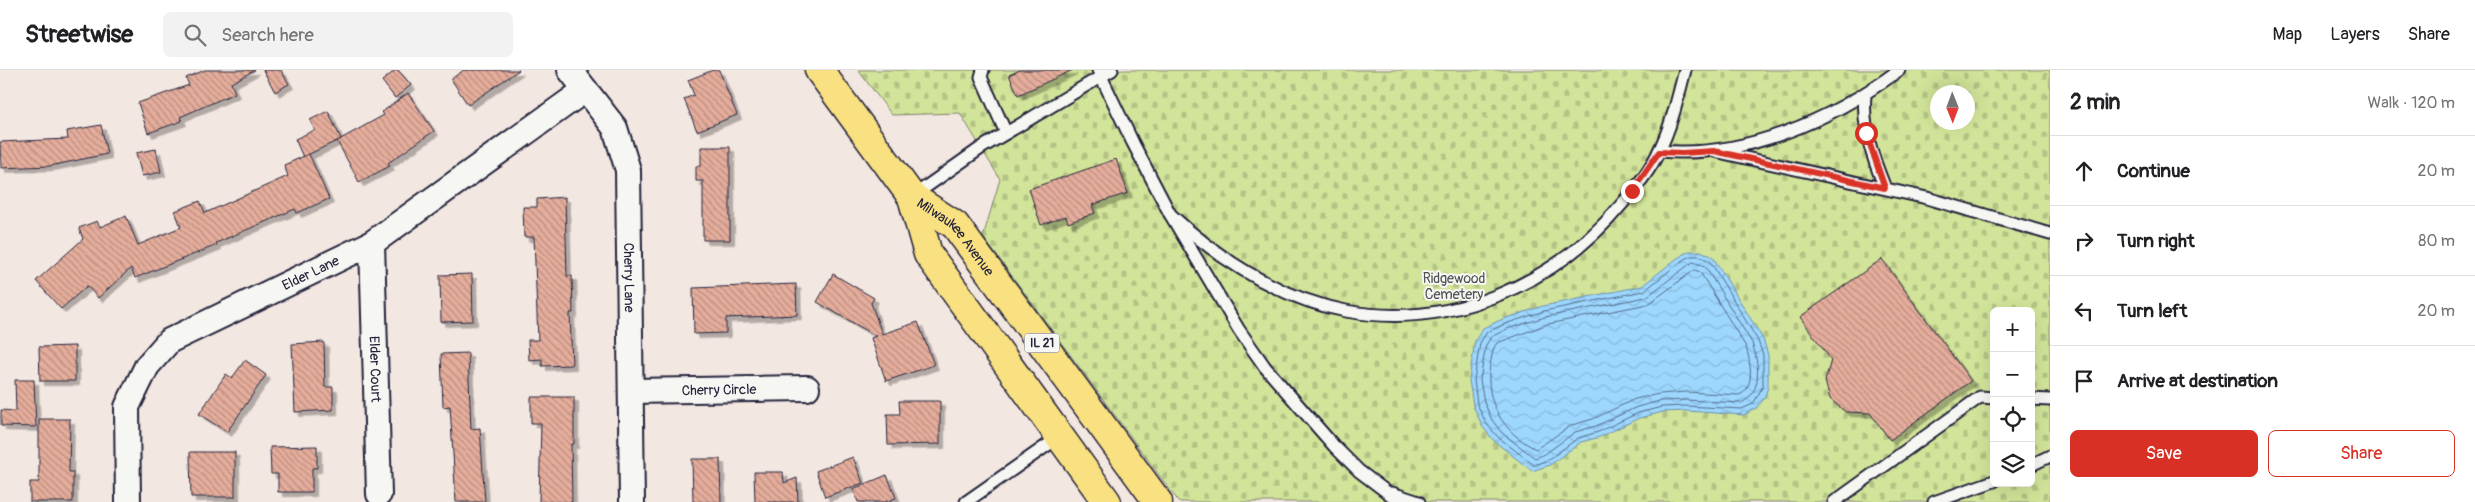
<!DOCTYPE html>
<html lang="en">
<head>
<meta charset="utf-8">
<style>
	:root { --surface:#fff; --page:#f2f2f2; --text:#202124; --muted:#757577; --line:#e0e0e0; --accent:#d93025 }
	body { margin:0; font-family:Pangolin,sans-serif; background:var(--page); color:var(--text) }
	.controls { position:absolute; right:15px; bottom:15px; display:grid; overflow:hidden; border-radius:8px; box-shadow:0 5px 20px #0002 }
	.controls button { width:45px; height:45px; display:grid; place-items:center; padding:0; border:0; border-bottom:1px solid var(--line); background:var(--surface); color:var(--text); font:25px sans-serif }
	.compass { position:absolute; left:1930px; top:15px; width:45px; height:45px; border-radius:50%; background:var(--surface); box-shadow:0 5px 20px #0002; rotate:179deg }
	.stop { position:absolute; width:15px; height:15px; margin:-11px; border:4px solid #d93025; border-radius:50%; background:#fff }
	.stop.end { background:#d93025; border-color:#fff; box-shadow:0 1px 5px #0008 }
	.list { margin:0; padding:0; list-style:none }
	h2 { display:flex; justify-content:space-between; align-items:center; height:65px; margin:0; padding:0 20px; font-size:21px }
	h2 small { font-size:16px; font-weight:400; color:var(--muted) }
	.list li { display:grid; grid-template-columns:32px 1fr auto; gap:15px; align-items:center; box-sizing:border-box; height:70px; padding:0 20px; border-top:1px solid var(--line) }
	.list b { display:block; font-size:19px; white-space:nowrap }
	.list em { font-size:16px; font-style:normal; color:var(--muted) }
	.actions { display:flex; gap:10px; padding:15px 20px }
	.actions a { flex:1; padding:11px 0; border:1px solid var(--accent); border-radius:8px; text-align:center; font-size:18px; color:var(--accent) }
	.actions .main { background:var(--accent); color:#fff }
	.icon { flex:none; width:28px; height:28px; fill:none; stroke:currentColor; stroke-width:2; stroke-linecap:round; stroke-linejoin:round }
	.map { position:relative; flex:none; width:2050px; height:432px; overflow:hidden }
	header { display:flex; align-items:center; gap:30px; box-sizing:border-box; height:70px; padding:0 25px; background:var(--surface); border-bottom:1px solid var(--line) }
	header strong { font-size:24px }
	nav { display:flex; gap:28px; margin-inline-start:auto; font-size:18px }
	.search { width:350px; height:45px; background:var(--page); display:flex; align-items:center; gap:12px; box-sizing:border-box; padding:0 18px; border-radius:8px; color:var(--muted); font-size:19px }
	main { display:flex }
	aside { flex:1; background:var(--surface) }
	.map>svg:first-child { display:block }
</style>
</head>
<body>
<header>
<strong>Streetwise</strong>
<div class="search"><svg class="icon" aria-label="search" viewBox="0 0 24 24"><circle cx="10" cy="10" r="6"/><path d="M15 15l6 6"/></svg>Search here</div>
<nav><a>Map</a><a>Layers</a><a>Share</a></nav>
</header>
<main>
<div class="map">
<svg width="2050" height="432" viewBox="0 0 2050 432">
	<defs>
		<pattern id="cemetery-stones" width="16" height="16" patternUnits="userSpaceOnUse" patternTransform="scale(1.25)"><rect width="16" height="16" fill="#d2e499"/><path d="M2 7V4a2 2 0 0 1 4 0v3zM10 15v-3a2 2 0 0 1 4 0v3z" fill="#b4c385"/></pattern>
		<pattern id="water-waves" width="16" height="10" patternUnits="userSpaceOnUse" patternTransform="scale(1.25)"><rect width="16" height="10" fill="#9dd7fe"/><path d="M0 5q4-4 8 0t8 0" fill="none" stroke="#87b8db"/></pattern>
		<pattern id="building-back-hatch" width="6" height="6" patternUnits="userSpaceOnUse" patternTransform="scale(1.25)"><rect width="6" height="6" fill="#e5ad9b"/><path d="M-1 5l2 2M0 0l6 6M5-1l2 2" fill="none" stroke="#b98c80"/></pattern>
		<filter id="shadow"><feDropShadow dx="4.5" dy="4.5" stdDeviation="0" flood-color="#0004"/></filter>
	</defs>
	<rect width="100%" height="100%" fill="#f3e7e1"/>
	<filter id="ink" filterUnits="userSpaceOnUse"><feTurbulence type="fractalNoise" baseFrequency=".02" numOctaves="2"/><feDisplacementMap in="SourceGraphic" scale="10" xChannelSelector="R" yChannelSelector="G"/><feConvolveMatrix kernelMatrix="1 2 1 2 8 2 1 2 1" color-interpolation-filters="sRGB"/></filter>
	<g filter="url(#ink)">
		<path fill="url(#cemetery-stones)" stroke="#7a836a" fill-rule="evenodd" d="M858,0H2050V432H1179L983,167L1000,109L960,43L892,45ZM1938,22H1968V52H1938ZM1994,241H2031V413H1994Z"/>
		<path fill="url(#water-waves)" stroke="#6c8fb0" d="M1689,181H1701L1713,187L1763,269L1768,285V317L1764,329L1756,338L1744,345L1687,341L1663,342L1639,348L1600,367L1581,372L1550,395L1532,401L1494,371L1482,356L1473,335L1469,310L1475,271L1483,258L1503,249L1543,236L1642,216L1676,189Z"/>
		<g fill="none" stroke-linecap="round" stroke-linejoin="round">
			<g stroke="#536a89" stroke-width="1">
				<path d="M1691,186H1699L1710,191L1758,271L1763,285V316L1753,334L1742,339L1686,336L1662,337L1638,343L1598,362L1578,368L1548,390L1534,395L1498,367L1486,353L1477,334L1474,310L1480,273L1487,262L1505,254L1544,241L1644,221L1679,193Z"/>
				<path d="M1693,192L1705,196L1752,273C1759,293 1763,323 1741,333L1686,330L1660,331L1637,337L1596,356L1575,362L1545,384L1535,388L1502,363L1492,350L1484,332L1480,310L1486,275L1491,267L1507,259L1545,247L1646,227Z"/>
				<path d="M1695,200L1700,202L1746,277C1750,291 1756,318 1739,325L1686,322L1659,324L1635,329L1593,349L1572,355L1536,379C1503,363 1484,331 1490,295C1492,287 1492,279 1497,273L1548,254L1648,234Z"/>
			</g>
		</g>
		<g fill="url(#building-back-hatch)" stroke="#22223b" filter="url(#shadow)">
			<path d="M205,0H255L231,13L235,23L180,47L182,51L148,63L138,33L189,15L186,8Z"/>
			<path d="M263,0H281L289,14L275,22Z"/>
			<path d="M396,0H398L411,15L395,28L382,11Z"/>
			<path d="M464,0H519L468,35L451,9Z"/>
			<path d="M713,0H719L737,45L697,61L684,29L694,25L688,10Z"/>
			<path d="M1020,0H1073L1018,25L1009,5Z"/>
			<path d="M408,23L434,61L388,93L390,96L359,112L337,71L384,45L382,42Z"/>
			<path d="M328,41L341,69L303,87L295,69L315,60L310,50Z"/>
			<path d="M101,55L107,84L50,96L1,98L0,72L68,69L67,61Z"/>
			<path d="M701,77H730V170H703V111H696V96H701Z"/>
			<path d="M156,79L161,102L142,106L136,83Z"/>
			<path d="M309,84L329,129L297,143L295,139L216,173L217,175L135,208L131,198L98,228L87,216L61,239L36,211L83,169L79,158L97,151L100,157L126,146L138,175L181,157L175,141L200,131L205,143L288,106L284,95Z"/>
			<path d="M1116,89L1128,123L1092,135L1095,143L1068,153L1066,146L1041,155L1029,119Z"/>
			<path d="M565,127L567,206H572L573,243H570L572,295L542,296V289L529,290L528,270H538L534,167H524L523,137H537V129Z"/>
			<path d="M1882,189L1971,311L1890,370L1870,343L1846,342L1830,329L1825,311L1831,290L1800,247Z"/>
			<path d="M472,204L473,251L441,252L440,205Z"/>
			<path d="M833,204L874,228L871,233L882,264L918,252L934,295L886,311L871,268L876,266L817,232Z"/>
			<path d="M796,214L797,245L726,248V263L694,264L693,218Z"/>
			<path d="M324,272L325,317H333V340L295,342L292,274Z"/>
			<path d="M75,276V311H40L39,277Z"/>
			<path d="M468,283L471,359L480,358L485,432H456L450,336L443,337L441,284Z"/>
			<path d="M245,290L266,305L227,362L199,344L226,304L232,308Z"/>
			<path d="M15,310H34L36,357L1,356V340L16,341Z"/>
			<path d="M531,327H574V374H571L572,432H539L541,353H531Z"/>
			<path d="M899,331H940V374L888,375L887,344H900Z"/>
			<path d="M39,349H70L69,402H73V432H30V412H39Z"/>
			<path d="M317,376V398H312V422H278V404H271L270,377Z"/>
			<path d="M190,382H235V427H191Z"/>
			<path d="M853,387L863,413L825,427L816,401Z"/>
			<path d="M692,389H720L721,432H693Z"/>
			<path d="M754,402H783L784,413L797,408L798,432H755Z"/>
			<path d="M887,405L896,428L885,432H858L853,419Z"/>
		</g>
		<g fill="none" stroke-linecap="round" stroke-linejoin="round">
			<g stroke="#22223b" stroke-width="15">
				<g id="lane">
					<path d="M983,0L981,7L1006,63"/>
					<path d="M1098,0L1133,73L1170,144L1239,260L1265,297L1334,376L1359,401L1400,432"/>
					<path d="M1865,24C1862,58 1872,86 1885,118"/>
					<path d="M1659,81C1744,89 1832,50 1899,0"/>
					<path d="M1714,81L1927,128L2050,164"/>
					<path d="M913,126L981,78L1112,0"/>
					<path d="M1170,144C1220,190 1278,228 1346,241C1451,260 1554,215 1621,135C1635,119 1649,102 1658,83C1671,58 1678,27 1685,0"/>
					<path d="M2031,329L2050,330"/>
					<path d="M2031,395L2050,386"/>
					<path d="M1392,423L1419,432"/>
					<path d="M966,432L1059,367"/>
					<path d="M1834,432L1980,327L1994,328"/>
					<path d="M1934,432L1994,411"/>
				</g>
			</g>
			<g stroke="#22223b" stroke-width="28">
				<g id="street">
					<path id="s1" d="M570,0L615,58L628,100L632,432"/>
					<path id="s2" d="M372,173L379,424"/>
					<path id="s3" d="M631,321L807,318"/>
					<path id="s4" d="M128,432L127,337L147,296L169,271L372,173L585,20"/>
				</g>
			</g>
			<g stroke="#22223b" stroke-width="31">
				<g id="primary">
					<path d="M819,0L912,127L928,184L1107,432"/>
					<path id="s5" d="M912,127L955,155L1158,432"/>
				</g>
			</g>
			<use href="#lane" stroke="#f6f6f2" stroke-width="11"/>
			<use href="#street" stroke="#f6f6f2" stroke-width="24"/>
			<use href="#primary" stroke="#f9e181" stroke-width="28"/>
		</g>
	</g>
	<g fill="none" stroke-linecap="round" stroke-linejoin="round" filter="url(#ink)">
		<path stroke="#d93025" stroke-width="6" d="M1632,121L1659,82L1682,83L1714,81L1885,118L1866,63"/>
	</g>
	<g text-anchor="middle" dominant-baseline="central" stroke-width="4" stroke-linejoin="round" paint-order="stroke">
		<rect fill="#f6f6f2" stroke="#626272" stroke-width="1" x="1024.5" y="263.5" width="35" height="19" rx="4"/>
		<g font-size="12" font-weight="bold" fill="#22223b">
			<text x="1042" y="273">IL 21</text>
		</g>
		<g font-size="14" fill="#22223b" stroke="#f6f6f2">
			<text stroke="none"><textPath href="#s5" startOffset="60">Milwaukee Avenue</textPath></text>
			<text stroke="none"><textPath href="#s4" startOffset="331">Elder Lane</textPath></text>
			<text stroke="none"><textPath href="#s1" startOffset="225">Cherry Lane</textPath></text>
			<text stroke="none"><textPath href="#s2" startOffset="126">Elder Court</textPath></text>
			<text stroke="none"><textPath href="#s3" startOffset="88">Cherry Circle</textPath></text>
		</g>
		<g font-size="14" fill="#4e5252" stroke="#f6f6f2">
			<text x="1454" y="208">Ridgewood<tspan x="1454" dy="16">Cemetery</tspan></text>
		</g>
	</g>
</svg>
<div class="controls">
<button>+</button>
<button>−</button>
<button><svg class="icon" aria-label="locate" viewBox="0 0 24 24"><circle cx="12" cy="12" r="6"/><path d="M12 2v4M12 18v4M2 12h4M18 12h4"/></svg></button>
<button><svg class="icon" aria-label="layers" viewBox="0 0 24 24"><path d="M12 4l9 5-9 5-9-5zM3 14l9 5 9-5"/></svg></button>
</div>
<svg class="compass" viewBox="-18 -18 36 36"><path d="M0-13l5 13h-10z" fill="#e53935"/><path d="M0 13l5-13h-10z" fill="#757577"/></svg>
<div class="stop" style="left:1866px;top:63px"></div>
<div class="stop end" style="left:1632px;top:121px"></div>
</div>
<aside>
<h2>2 min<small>Walk · 120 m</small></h2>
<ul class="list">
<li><svg class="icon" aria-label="ahead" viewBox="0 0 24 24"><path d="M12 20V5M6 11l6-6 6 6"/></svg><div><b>Continue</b></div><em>20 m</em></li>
<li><svg class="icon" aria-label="right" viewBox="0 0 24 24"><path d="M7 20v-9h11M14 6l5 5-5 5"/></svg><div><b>Turn right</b></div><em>80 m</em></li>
<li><svg class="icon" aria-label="left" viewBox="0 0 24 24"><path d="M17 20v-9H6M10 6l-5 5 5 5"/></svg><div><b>Turn left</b></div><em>20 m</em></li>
<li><svg class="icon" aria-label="arrive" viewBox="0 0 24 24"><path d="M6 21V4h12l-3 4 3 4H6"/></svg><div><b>Arrive at destination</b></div></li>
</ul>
<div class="actions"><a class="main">Save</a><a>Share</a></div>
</aside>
</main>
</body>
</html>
